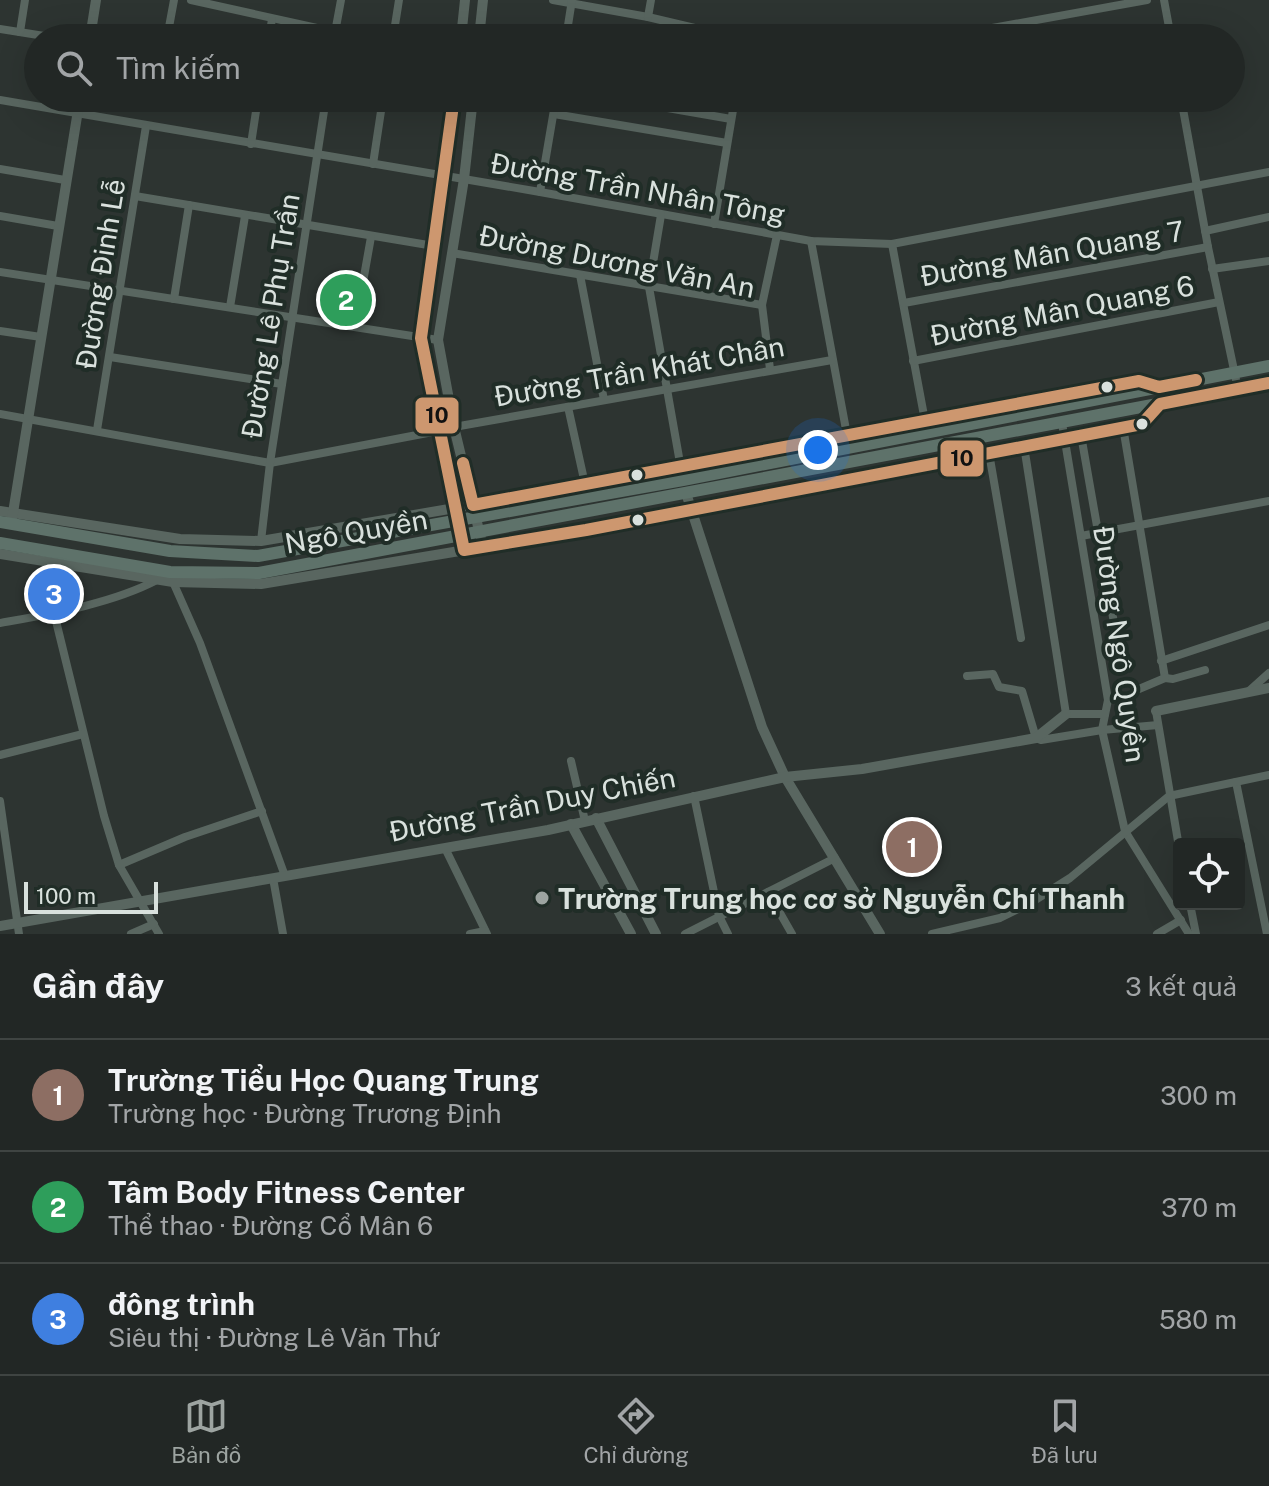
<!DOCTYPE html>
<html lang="vi">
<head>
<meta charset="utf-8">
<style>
	:root { --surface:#222725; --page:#2a2f2d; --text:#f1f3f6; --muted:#a2a5a7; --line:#3f4442; --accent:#9da4a1 }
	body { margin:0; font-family:"Public Sans",sans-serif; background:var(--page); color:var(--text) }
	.controls { position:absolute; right:24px; bottom:24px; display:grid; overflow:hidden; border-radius:8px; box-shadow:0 8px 32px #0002 }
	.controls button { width:72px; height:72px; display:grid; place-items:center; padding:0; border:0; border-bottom:2px solid var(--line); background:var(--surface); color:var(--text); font:40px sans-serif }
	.scale { position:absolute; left:24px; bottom:20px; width:134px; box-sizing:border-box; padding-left:8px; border:4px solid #d9e1dd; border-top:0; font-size:22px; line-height:28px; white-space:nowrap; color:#d9e1dd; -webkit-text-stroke:6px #202d27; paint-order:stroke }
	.you { position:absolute; left:818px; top:450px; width:28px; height:28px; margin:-20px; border:6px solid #fff; border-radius:50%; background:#1a73e8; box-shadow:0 0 0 12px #1a73e833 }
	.badge { display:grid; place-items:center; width:52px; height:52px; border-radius:50%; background:var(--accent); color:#fff; font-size:26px; font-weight:700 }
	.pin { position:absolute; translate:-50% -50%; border:4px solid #fff; box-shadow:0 2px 8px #0006 }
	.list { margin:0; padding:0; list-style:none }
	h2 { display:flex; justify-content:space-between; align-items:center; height:104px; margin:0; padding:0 32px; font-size:34px }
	h2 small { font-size:26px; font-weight:400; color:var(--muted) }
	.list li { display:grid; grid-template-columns:52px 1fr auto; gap:24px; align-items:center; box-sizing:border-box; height:112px; padding:0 32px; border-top:2px solid var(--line) }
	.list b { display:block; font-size:30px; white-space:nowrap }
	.list p { margin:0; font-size:26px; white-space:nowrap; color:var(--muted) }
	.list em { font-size:26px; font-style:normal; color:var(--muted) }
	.icon { flex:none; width:44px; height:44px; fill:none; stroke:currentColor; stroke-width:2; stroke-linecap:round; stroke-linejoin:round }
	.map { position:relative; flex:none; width:1269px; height:934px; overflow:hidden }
	.search { position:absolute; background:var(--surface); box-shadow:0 8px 32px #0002; left:24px; right:24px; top:24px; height:88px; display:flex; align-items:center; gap:20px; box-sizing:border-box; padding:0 28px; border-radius:44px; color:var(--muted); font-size:30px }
	.sheet { height:440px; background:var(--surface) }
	nav { display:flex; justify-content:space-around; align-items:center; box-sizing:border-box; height:112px; border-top:2px solid var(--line); background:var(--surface); font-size:22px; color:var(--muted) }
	nav a { display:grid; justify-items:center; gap:4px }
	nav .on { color:var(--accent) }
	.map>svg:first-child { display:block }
</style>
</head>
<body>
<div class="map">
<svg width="1269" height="934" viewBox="0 0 1269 934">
	<rect width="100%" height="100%" fill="#2d3431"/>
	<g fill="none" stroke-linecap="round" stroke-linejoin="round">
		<g stroke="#596660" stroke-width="8">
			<path d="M191,0L335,32"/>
			<path d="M553,0L648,17L737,38"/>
			<path d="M1164,0L1171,38"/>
			<path d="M648,17L651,0"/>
			<path d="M0,29L57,38"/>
			<path d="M20,32L25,0"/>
			<path d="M167,38L174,0"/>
			<path d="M269,38L272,19"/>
			<path d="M334,38L341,0"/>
			<path d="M393,38L399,0"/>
			<path d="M566,38L572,0"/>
			<path d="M937,38L1147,0"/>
			<path d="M610,98L731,119"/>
			<path d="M1181,98L1208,247L1238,389"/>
			<path d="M0,100L540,192L811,241L892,244L1269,172"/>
			<path d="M554,114L727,143"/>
			<path d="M251,144L258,98"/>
			<path d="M373,164L383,98"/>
			<path d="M0,169L65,180"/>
			<path d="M540,192L556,98"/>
			<path d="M135,196L434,246"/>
			<path d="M661,215L649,287L683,480"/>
			<path d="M0,216L58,226"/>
			<path d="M714,224L735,98"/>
			<path d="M1205,231L1269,217"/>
			<path d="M811,241L847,435"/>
			<path d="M892,244L925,421"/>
			<path d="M452,253L762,305"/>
			<path d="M1212,269L1269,261"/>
			<path d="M0,272L438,340"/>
			<path d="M580,275L604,400"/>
			<path d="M174,299L189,205"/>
			<path d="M904,303L1208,247"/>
			<path d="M230,307L245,216"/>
			<path d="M355,327L371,237"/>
			<path d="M0,331L41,337"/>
			<path d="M110,357L282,384"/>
			<path d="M913,361L1219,302"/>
			<path d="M770,369L762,305L777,235"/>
			<path d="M568,407L585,484"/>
			<path d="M0,414L270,463L438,431"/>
			<path d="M1062,423L1108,700L1102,730L1125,831L1189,934"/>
			<path d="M454,427L832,360"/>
			<path d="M1123,427L1165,678"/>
			<path d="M97,430L146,126"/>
			<path d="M1081,435L1117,640"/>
			<path d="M1024,446L1066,714H1105"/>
			<path d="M989,453L1021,638"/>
			<path d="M1081,536L1269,501"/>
			<path d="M261,541L270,463L326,98"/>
			<path d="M50,562L49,575L54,613L104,816L119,865L159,934"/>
			<path d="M173,582L200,643L285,876"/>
			<path d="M0,623C50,614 111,604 157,580"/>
			<path d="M1161,661L1269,625"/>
			<path d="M967,676L993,674L999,687L1022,691L1036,738L1041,740L1102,730L1158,725"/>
			<path d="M1165,678L1173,679L1205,670"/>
			<path d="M1139,689L1165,678"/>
			<path d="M1249,691L1269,673"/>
			<path d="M1156,711L1179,847"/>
			<path d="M0,755L83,734"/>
			<path d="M571,761L585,821"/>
			<path d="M1236,782L1267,934"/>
			<path d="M694,796L719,916L728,934"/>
			<path d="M0,801L19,934"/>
			<path d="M445,848L487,934"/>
			<path d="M119,865L185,837L262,811"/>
			<path d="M273,878L283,934"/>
			<path d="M768,892L792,934"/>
			<path d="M1190,904L1196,934"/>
			<path d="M131,934L154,924"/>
			<path d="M470,934L485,931"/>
			<path d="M685,934L835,858"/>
			<path d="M932,934L1000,918L1032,902L1070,878L1169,796L1269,775"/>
			<path d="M1157,934L1181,920"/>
		</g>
		<g stroke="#596660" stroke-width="10">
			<path d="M90,38L96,0"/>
			<path d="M461,38L465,0"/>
			<path d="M479,38L483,0"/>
			<path d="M454,98L421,338L438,431L462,542"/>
			<path d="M473,98L464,179L438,340L454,427L483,547"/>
			<path d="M686,493L762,727L785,777L880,934"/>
			<path d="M0,511L180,539L261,541L455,508L1139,381L1159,387"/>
			<path d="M12,519L80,98"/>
			<path d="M0,554L173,582L261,584L586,530L1142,424L1160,404"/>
			<path d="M1156,711L1269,688"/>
			<path d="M596,818L656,934"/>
			<path d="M571,824L631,934"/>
			<path d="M0,926L548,830L785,777L862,769L1036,738L1066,714"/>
		</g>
		<g stroke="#5e726a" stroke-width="12">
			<path d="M0,522L170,551L258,556L683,480L1269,366"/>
			<path d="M0,543L170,572L259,573L1269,383"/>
		</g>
		<g stroke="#202d27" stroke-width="18">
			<g id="bus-1">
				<path d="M454,98L421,338L464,550L586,530L1142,424L1160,404L1269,383"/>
				<path d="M463,463L473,505L1139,381L1159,387L1196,380"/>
			</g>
		</g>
		<use href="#bus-1" stroke="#cd976f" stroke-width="12"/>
	</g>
	<g fill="#d9e1dd" stroke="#202d27" stroke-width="3">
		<circle cx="1107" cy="387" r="7"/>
		<circle cx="1142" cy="424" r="7"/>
		<circle cx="637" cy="475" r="7"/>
		<circle cx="638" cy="520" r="7"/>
	</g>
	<circle fill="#9da4a1" stroke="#202d27" stroke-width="3" cx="542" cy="898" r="8"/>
	<g text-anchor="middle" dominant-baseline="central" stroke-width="8" stroke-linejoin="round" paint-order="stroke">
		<g font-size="28" fill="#d9e1dd" stroke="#202d27">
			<text transform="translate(638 188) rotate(10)">Đường Trần Nhân Tông</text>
			<text transform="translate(1052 253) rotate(-10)">Đường Mân Quang 7</text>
			<text transform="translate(617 261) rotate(11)">Đường Dương Văn An</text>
			<text transform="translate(100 274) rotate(-81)">Đường Đinh Lễ</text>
			<text transform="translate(1062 310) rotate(-11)">Đường Mân Quang 6</text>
			<text transform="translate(270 316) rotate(-81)">Đường Lê Phụ Trần</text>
			<text transform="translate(639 371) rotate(-10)">Đường Trần Khát Chân</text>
			<text transform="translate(356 531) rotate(-10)">Ngô Quyền</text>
			<text transform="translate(1120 644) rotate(82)">Đường Ngô Quyền</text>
			<text transform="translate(532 804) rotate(-11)">Đường Trần Duy Chiến</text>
		</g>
		<g font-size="28" font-weight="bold" fill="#d9e1dd" stroke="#202d27" text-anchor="start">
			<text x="558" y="898">Trường Trung học cơ sở Nguyễn Chí Thanh</text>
		</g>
	</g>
	<g stroke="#202d27" stroke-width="3">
		<rect x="414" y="396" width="46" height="39" rx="8" fill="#cd976f"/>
		<rect x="939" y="439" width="46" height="39" rx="8" fill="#cd976f"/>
	</g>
	<g font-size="22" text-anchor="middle" font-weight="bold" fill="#111">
		<text x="437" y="423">10</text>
		<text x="962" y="466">10</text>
	</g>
</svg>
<div class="controls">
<button><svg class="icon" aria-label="locate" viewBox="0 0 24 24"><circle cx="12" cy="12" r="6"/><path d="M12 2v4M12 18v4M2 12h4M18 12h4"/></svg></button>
</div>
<div class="scale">100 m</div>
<div class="you"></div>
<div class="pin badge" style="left:912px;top:847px;background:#8d6e63">1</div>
<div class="pin badge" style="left:346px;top:300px;background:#2e9e5b">2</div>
<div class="pin badge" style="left:54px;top:594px;background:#3f7fe0">3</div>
<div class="search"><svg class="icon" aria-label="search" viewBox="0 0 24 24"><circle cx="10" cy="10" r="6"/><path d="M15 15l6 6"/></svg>Tìm kiếm</div>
</div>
<section class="sheet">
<h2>Gần đây<small>3 kết quả</small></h2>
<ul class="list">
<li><span class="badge" style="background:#8d6e63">1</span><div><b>Trường Tiểu Học Quang Trung</b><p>Trường học · Đường Trương Định</p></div><em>300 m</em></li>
<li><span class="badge" style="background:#2e9e5b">2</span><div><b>Tâm Body Fitness Center</b><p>Thể thao · Đường Cổ Mân 6</p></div><em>370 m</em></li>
<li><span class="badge" style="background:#3f7fe0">3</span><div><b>đông trình</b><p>Siêu thị · Đường Lê Văn Thứ</p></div><em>580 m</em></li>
</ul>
</section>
<nav>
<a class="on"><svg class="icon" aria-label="map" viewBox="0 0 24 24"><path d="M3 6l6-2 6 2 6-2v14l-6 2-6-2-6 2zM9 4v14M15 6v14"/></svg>Bản đồ</a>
<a><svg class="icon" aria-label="directions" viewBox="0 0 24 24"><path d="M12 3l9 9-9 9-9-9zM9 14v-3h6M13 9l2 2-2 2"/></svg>Chỉ đường</a>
<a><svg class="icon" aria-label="saved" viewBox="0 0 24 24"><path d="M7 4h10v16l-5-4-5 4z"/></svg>Đã lưu</a>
</nav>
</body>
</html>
